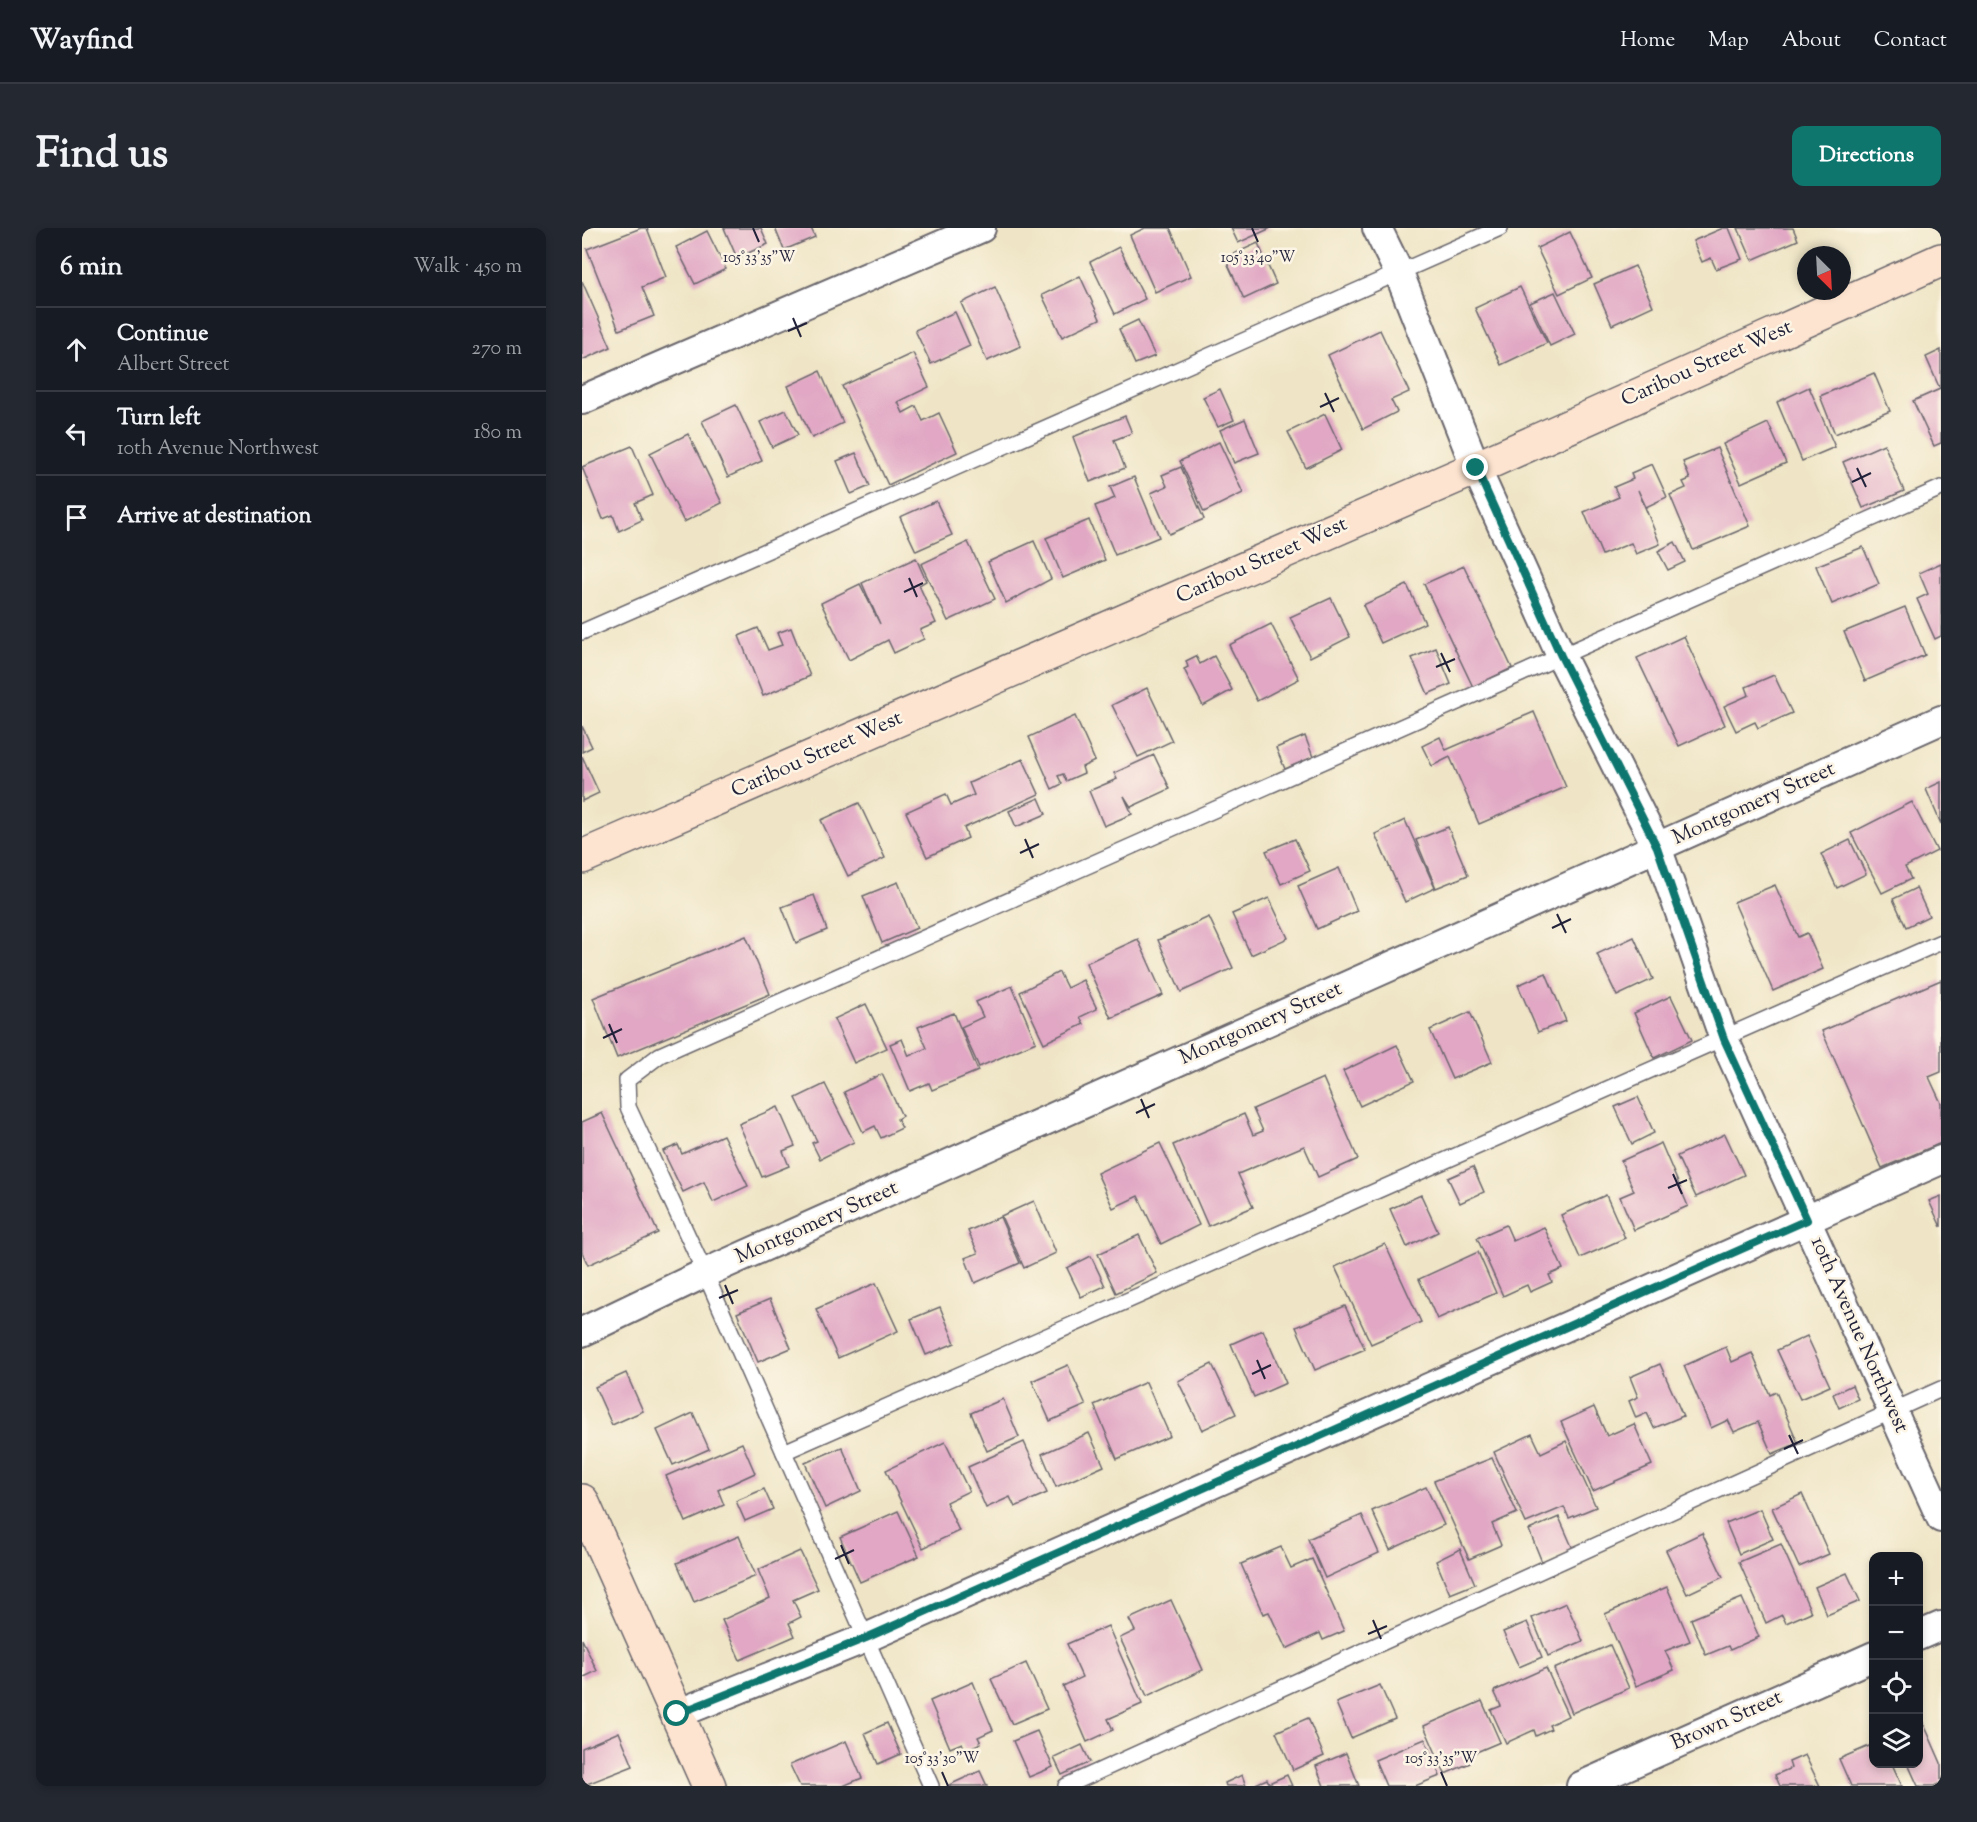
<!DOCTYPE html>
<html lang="en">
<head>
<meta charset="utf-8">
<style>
	:root { --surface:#171b24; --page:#242831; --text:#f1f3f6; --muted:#9ea1a6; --line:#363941; --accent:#0f766e }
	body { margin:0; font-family:"Sorts Mill Goudy",serif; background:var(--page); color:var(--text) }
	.controls { position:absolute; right:18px; bottom:18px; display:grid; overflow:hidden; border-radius:12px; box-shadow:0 3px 9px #0003 }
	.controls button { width:54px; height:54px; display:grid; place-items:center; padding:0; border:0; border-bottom:2px solid var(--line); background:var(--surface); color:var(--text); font:30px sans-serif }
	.compass { position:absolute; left:1215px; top:18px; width:54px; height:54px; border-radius:50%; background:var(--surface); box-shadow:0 3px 9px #0003; rotate:156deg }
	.stop { position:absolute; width:18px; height:18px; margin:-14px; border:4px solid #0f766e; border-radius:50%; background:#fff }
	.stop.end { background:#0f766e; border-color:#fff; box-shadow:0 2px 6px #0008 }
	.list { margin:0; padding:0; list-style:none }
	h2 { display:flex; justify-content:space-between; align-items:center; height:78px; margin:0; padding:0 24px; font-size:26px }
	h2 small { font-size:20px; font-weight:400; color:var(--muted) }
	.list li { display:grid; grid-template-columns:39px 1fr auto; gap:18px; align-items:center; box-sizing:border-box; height:84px; padding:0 24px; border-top:2px solid var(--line) }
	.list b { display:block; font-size:22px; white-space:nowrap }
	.list p { margin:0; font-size:20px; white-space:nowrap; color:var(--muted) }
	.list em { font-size:20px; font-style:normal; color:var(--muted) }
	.icon { flex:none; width:33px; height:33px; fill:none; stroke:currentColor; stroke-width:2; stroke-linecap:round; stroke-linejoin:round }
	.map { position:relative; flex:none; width:1359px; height:1558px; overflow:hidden; border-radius:12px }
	header { display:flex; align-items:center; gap:36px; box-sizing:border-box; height:84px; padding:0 30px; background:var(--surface); border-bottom:2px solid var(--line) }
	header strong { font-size:28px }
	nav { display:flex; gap:33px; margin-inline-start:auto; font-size:21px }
	.intro { display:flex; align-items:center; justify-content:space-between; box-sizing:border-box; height:144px; padding:0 36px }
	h1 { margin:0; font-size:42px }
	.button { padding:15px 27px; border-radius:12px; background:var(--accent); color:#fff; font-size:21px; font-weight:700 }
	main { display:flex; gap:36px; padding:0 36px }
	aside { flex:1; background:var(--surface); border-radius:12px; box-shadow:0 3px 9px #0003 }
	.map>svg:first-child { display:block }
</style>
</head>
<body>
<header>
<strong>Wayfind</strong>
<nav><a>Home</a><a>Map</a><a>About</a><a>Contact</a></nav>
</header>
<div class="intro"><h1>Find us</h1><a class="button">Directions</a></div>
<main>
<aside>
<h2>6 min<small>Walk · 450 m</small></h2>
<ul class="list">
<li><svg class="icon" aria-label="ahead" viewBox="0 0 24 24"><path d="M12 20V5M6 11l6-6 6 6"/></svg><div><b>Continue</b><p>Albert Street</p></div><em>270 m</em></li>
<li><svg class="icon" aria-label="left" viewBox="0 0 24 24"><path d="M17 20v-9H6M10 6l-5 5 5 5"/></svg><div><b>Turn left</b><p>10th Avenue Northwest</p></div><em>180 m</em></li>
<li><svg class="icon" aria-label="arrive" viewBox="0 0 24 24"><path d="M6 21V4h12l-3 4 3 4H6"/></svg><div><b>Arrive at destination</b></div></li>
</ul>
</aside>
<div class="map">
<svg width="1359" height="1558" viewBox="0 0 1359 1558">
	<rect width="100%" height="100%" fill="#fcf5e5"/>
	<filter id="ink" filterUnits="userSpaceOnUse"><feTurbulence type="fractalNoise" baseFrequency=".0167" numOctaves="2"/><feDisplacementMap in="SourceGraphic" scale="12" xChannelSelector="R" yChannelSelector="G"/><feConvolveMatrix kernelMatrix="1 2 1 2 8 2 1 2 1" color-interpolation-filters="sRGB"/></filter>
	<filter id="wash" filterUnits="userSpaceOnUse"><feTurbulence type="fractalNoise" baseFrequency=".008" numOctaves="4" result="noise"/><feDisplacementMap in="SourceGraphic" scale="24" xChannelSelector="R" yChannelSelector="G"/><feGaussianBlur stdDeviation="1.35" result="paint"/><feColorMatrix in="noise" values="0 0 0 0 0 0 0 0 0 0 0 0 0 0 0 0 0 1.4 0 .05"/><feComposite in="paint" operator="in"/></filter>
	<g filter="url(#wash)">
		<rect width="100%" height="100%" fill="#efe5c6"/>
		<g id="blocks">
			<g fill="#e1a7c4">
				<path d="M59,0H65L84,49L60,59L72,88L37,102L5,21Z"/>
				<path d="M142,0H179L186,16L155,30Z"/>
				<path d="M193,0H229L233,9L202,22Z"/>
				<path d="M563,0H588L609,48L573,64L548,7Z"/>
				<path d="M649,0H689L656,15Z"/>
				<path d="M1141,0H1147L1160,31L1134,41L1129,30L1120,34L1111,13Z"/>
				<path d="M1156,0H1211L1216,12L1170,32Z"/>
				<path d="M125,3L144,41L113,56L94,19Z"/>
				<path d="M988,4L1010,50L977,66L955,20Z"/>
				<path d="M676,15L694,56L662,71L643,30Z"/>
				<path d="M537,19L563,71L533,86L508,34Z"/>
				<path d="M1053,38L1071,78L1030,97L1012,56Z"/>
				<path d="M498,48L518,91L480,109L460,67Z"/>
				<path d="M0,53L29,119L0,132Z"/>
				<path d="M413,59L439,118L405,133L379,75Z"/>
				<path d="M938,59L965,115L919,137L893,80Z"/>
				<path d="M973,64L993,106L968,118L948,75Z"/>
				<path d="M373,84L388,118L349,136L333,102Z"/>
				<path d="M556,92L573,128L553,136L537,101Z"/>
				<path d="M798,102L827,164L809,172L815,184L781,201L746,127Z"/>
				<path d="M1359,122V215L1352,218L1331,173L1358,161L1344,129Z"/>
				<path d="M331,125L347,159L316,174L321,185L334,178L341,193L357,185L375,224L306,257L260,158Z"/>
				<path d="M238,143L261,195L230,210L206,158Z"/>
				<path d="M1292,145L1308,183L1253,206L1238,168Z"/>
				<path d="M1227,159L1253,219L1220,233L1195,174Z"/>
				<path d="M638,161L652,192L636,199L621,169Z"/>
				<path d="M154,177L180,233L146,249L120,193Z"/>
				<path d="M204,182L216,207L190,219L178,194Z"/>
				<path d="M743,186L760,222L724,240L706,204Z"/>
				<path d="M543,188L550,205L532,212L543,240L508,254L491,209Z"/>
				<path d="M663,191L677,225L652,235L638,202Z"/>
				<path d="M1186,195L1204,235L1159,255L1141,216Z"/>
				<path d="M106,206L140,275L102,294L68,225Z"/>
				<path d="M637,214L661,265L622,284L598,233Z"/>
				<path d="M1302,216L1322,263L1281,280L1261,234Z"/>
				<path d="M50,218L71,267L53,275L60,292L37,303L31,287L21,291L0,239Z"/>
				<path d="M1135,220L1168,298L1111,322L1088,267L1104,260L1101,254L1108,251L1101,234Z"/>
				<path d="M274,225L288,258L269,266L255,233Z"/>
				<path d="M1070,236L1085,269L1064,279L1056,262L1078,316L1054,326L1049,315L1020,327L1002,284L1037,269L1032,259L1051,251L1049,245Z"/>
				<path d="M599,239L622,291L587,306L569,265L585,258L580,247Z"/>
				<path d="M552,249L577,309L533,327L513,278L533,270L528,259Z"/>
				<path d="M354,273L370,307L334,323L318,289Z"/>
				<path d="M507,292L523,332L481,350L464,310Z"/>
				<path d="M452,313L469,351L424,375L406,334Z"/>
				<path d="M386,314L413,371L366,393L339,336Z"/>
				<path d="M1093,314L1103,334L1086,342L1076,323Z"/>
				<path d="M1281,319L1297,356L1250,376L1234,338Z"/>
				<path d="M334,330L344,353L337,357L354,395L338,402L342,411L312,425L306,412L267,432L239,375L278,356L298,396L280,355Z"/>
				<path d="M1359,335V408L1353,411L1335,371L1346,366L1337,345Z"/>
				<path d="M882,338L930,440L891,459L842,356Z"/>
				<path d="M825,357L843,395L799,415L781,377Z"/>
				<path d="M749,370L768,409L728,429L708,389Z"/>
				<path d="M1323,379L1343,427L1283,453L1262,404Z"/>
				<path d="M689,396L717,451L675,473L647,417Z"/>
				<path d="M176,400L186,422L200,417L195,405L209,400L228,448L181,468L157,408Z"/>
				<path d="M1102,408L1143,497L1097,518L1055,430Z"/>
				<path d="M854,420L869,456L846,466L830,430Z"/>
				<path d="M614,428L618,436L632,428L650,462L621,478L602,441L606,439L604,433Z"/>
				<path d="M1192,447L1210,485L1176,500L1173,494L1154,503L1142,478L1167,467L1164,459Z"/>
				<path d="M565,460L590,513L556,529L530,477Z"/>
				<path d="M952,484L984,559L897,596L868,529L850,538L840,518L858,509L864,522Z"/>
				<path d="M493,488L513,533L500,539L502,545L484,553L481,546L476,548L480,556L470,561L447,509Z"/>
				<path d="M0,498L10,519L0,524Z"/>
				<path d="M723,508L731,529L703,541L694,520Z"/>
				<path d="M572,527L588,561L549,579L542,568L550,586L522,598L507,563L535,551L532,545Z"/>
				<path d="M0,528L17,565L0,573Z"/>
				<path d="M441,531L457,566L382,600L386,610L345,629L324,584L364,566L369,577L392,567L387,555Z"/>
				<path d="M1359,554V596L1344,561Z"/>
				<path d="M457,570L464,586L434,599L427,583Z"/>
				<path d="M1330,574L1355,623L1323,639L1329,651L1300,665L1269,605Z"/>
				<path d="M277,575L303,630L266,648L239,592Z"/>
				<path d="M823,592L853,660L823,674L793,606Z"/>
				<path d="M866,599L886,647L854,660L834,612Z"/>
				<path d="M713,611L728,643L699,656L684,623Z"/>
				<path d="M1268,612L1284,646L1255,660L1239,626Z"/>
				<path d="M757,640L775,683L735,701L716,658Z"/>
				<path d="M316,654L335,700L300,715L281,668Z"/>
				<path d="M1193,657L1216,709L1225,705L1241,741L1191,763L1152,674Z"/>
				<path d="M1334,660L1347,688L1324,699L1311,671Z"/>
				<path d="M232,667L245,702L214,715L200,679Z"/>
				<path d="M687,670L706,710L669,727L650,686Z"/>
				<path d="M627,689L651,740L599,764L576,712Z"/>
				<path d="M164,708L188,766L35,830L11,770Z"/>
				<path d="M1052,709L1071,751L1035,768L1015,726Z"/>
				<path d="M556,711L581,767L529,790L504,735Z"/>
				<path d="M477,744L485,760L501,752L515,781L498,789L502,796L462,815L438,764Z"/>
				<path d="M964,745L984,793L956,804L936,757Z"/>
				<path d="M1359,752V844L1347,849L1359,875V915L1300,940L1240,803Z"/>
				<path d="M430,758L454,814L397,839L379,799L401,789L394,774Z"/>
				<path d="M1089,768L1110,812L1072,830L1052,785Z"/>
				<path d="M284,776L305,820L272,835L252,791Z"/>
				<path d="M888,784L910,834L870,851L848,802Z"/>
				<path d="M372,785L396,843L350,862L347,855L328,863L308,816L320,811L327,828L345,820L336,799Z"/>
				<path d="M815,817L832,853L778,878L761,843Z"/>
				<path d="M300,846L320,888L315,891L320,900L299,910L293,898L281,904L262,864Z"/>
				<path d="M741,850L776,931L736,949L722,918L656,946L671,979L626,998L591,917L662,886L671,907L681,903L671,881Z"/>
				<path d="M243,856L272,914L238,931L230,915L235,913L214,870Z"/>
				<path d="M1056,869L1072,905L1050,916L1033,879Z"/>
				<path d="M196,879L213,918L201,923L207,938L180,949L157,896Z"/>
				<path d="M20,885L76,1005L6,1037L0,1024V894Z"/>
				<path d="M1143,906L1162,947L1114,969L1095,928Z"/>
				<path d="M141,907L166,958L131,974L122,954L101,964L81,923L96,917L100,926Z"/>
				<path d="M578,915L617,997L579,1016L556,968L531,980L515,945Z"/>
				<path d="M1079,915L1106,978L1052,1002L1038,969L1052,963L1039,933Z"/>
				<path d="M891,939L902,964L878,975L866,950Z"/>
				<path d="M839,967L856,1004L825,1019L808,981Z"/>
				<path d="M1024,967L1043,1010L998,1030L979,987Z"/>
				<path d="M1359,968V999L1347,973Z"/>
				<path d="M452,973L474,1025L442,1040L419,988Z"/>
				<path d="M418,989L438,1035L393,1055L383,1030L396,1025L386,1003Z"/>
				<path d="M924,997L931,1013L962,999L981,1041L967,1047L970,1054L948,1064L945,1057L921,1068L895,1010Z"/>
				<path d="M557,1007L575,1045L534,1065L516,1026Z"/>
				<path d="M803,1016L839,1094L789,1116L753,1039Z"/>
				<path d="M896,1024L914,1065L855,1091L837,1051Z"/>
				<path d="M509,1028L523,1058L499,1069L485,1040Z"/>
				<path d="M294,1055L316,1103L256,1130L234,1081Z"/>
				<path d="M188,1071L209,1120L176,1134L155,1085Z"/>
				<path d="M763,1078L783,1121L733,1142L714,1099Z"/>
				<path d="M358,1079L373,1115L344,1127L329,1091Z"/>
				<path d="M681,1102L704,1155L672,1169L649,1116Z"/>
				<path d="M1225,1108L1248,1158L1218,1171L1195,1122Z"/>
				<path d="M1144,1119L1150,1134L1170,1125L1188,1167L1194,1164L1216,1215L1190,1226L1176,1194L1152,1204L1146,1192L1129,1200L1102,1138Z"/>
				<path d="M630,1136L654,1186L620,1202L596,1153Z"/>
				<path d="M1078,1136L1101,1188L1072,1200L1065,1185L1054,1190L1047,1173L1056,1169L1048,1149Z"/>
				<path d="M486,1137L504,1177L468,1193L450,1153Z"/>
				<path d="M44,1145L61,1183L30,1197L13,1159Z"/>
				<path d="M564,1154L588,1208L535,1231L512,1177Z"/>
				<path d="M1270,1157L1276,1171L1257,1180L1251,1166Z"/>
				<path d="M421,1171L437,1209L405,1223L389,1185Z"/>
				<path d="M1012,1179L1025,1208L1052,1196L1070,1237L1011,1263L979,1194Z"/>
				<path d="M111,1185L127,1221L91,1237L75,1202Z"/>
				<path d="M507,1205L522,1238L474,1259L460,1226Z"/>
				<path d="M950,1206L959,1225L984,1213L1014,1279L987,1290L982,1279L944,1295L912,1224Z"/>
				<path d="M363,1214L387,1263L364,1274L377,1303L341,1320L304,1242Z"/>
				<path d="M442,1214L465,1265L433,1279L428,1269L404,1280L386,1239Z"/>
				<path d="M160,1215L173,1245L136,1262L142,1277L104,1294L84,1248Z"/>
				<path d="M260,1219L279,1263L243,1280L223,1235Z"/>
				<path d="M910,1230L935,1285L910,1296L919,1317L887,1331L852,1253Z"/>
				<path d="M844,1259L862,1297L808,1322L790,1283Z"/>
				<path d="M182,1261L191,1281L163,1293L154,1273Z"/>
				<path d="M1220,1266L1247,1326L1217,1339L1190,1280Z"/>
				<path d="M1178,1281L1191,1311L1157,1326L1144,1295Z"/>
				<path d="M316,1283L337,1328L278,1354L258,1309Z"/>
				<path d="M780,1287L797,1325L743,1350L726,1311Z"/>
				<path d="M977,1289L991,1321L960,1334L947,1302Z"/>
				<path d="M1120,1305L1141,1349L1105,1366L1084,1322Z"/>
				<path d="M157,1308L174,1348L112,1374L95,1335Z"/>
				<path d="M1199,1316L1229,1384L1204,1395L1200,1387L1184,1395L1157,1334Z"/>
				<path d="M699,1319L709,1340L730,1331L762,1403L741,1412L738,1405L704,1421L687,1384L681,1386L659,1336Z"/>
				<path d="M878,1321L893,1356L868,1366L854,1333Z"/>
				<path d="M218,1323L236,1361L211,1372L219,1389L207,1395L213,1408L158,1432L140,1392L188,1370L176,1342Z"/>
				<path d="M1265,1345L1278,1373L1245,1387L1233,1359Z"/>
				<path d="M1085,1359L1108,1413L1083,1423L1092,1442L1054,1458L1023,1386Z"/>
				<path d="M1160,1370L1177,1409L1148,1422L1146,1418L1124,1427L1109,1391Z"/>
				<path d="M589,1372L621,1442L565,1468L538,1410L553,1403L547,1391Z"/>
				<path d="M984,1375L1001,1413L966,1428L950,1390Z"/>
				<path d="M945,1394L960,1429L937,1439L921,1404Z"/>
				<path d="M526,1398L560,1476L526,1491L531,1502L505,1514L481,1458L500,1449L485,1416Z"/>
				<path d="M0,1411L15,1443L0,1450Z"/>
				<path d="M1028,1417L1047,1460L990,1485L972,1441Z"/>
				<path d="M444,1435L465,1481L430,1496L409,1451Z"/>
				<path d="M964,1440L986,1488L967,1497L969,1501L954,1508L952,1502L924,1515L909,1482L919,1478L912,1463Z"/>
				<path d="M391,1454L411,1502L396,1509L399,1515L383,1522L380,1515L368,1520L348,1473Z"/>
				<path d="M798,1457L813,1491L769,1510L754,1475Z"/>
				<path d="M900,1473L918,1514L885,1528L888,1535L863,1546L842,1498Z"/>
				<path d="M726,1490L742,1528L711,1542L694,1504Z"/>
				<path d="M1341,1494L1359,1535V1555L1352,1558H1336L1326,1536H1336V1496Z"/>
				<path d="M305,1495L319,1526L296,1536L283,1505Z"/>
				<path d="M455,1503L471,1539L447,1549L431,1513Z"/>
				<path d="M37,1504L51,1538L0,1558V1520Z"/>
				<path d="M843,1511L858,1548L833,1558H804L793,1532Z"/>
				<path d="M264,1513L280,1550L261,1558H218L208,1537Z"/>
				<path d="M1292,1516V1536H1310L1320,1558H1269L1257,1531Z"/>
				<path d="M500,1517L508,1534L480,1547L472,1530Z"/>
				<path d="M764,1525L777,1558H742L734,1538Z"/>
				<path d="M1223,1527L1238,1558H1198L1193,1547L1209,1540L1207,1534Z"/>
				<path d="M398,1543L405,1558H365Z"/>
				<path d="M660,1547L664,1558H644L643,1555Z"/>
				<path d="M705,1547L710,1558H669L685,1551L687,1555Z"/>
			</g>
		</g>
	</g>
	<g filter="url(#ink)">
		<use href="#blocks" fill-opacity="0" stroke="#6a666c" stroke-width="1.5"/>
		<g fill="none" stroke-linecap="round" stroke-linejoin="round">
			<g stroke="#6a666c" stroke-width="18">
				<g id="lane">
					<path d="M0,404L918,0"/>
					<path d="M202,1224L1359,714"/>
					<path d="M349,1558L123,1045L46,879L45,852L78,827L1359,260"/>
					<path d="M484,1558L1359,1161"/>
				</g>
			</g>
			<g stroke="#6a666c" stroke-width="32">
				<g id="street">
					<path d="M795,0L817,45L894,240L979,428L1075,619L1142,811L1359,1290"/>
					<path d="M0,172L399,0"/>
					<path d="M0,1104L123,1045L1359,492"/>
					<path d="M1336,1408L1359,1398"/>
					<path d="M95,1486L284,1410L1359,932"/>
					<path d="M999,1558L1292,1428"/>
				</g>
			</g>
			<g stroke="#6a666c" stroke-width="36">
				<g id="secondary">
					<path d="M0,629L894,240L1359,32"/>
					<path d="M0,1273L127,1558"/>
				</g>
			</g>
			<use href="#lane" stroke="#fff" stroke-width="15"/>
			<use href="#street" stroke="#fff" stroke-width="28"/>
			<use href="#secondary" stroke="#fde4d0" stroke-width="33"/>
		</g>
	</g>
	<g fill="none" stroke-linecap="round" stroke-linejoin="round" filter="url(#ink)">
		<path stroke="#0f766e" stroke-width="8" d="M95,1486L284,1410L1225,992L1142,811L1075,619L979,428L894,240"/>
	</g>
	<path fill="none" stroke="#22223b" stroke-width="2" d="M171,0L177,14M670,0L676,14M211,90L219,109M206,103L225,95M743,165L752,184M738,179L757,170M1275,240L1284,259M1270,254L1289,245M327,350L335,369M322,364L341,355M859,425L868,444M854,439L873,431M443,611L451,630M438,625L457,616M975,686L984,705M970,700L989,691M27,796L35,815M21,810L40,801M559,871L567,890M554,885L573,876M1091,946L1100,966M1086,960L1105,952M143,1057L151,1076M137,1070L156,1062M675,1132L683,1151M670,1146L689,1137M1207,1207L1216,1226M1202,1221L1221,1212M259,1317L267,1336M253,1331L272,1322M791,1392L799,1411M786,1406L805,1398M360,1544L366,1558M859,1544L865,1558"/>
	<g text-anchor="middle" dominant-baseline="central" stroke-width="5" stroke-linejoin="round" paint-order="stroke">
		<g font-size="21" fill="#22223b" stroke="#fcf5e5">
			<text transform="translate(1125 136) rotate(-24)">Caribou Street West</text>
			<text transform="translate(680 333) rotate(-24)">Caribou Street West</text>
			<text transform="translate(235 527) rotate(-24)">Caribou Street West</text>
			<text transform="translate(1172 576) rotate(-24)">Montgomery Street</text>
			<text transform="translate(679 796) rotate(-24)">Montgomery Street</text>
			<text transform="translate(235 995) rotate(-24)">Montgomery Street</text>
			<text transform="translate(1277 1107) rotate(66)">10th Avenue Northwest</text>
			<text transform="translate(1145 1493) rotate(-24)">Brown Street</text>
		</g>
	</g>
	<g font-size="15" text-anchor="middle" fill="#22223b" stroke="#fcf5e5" stroke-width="5" stroke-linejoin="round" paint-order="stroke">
		<text x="177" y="34">105°33'35"W</text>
		<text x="676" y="34">105°33'40"W</text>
		<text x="360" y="1535">105°33'30"W</text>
		<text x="859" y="1535">105°33'35"W</text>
	</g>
</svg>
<div class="controls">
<button>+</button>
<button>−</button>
<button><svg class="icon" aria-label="locate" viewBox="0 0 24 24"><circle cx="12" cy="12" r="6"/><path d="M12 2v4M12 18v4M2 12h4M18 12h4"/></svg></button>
<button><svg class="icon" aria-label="layers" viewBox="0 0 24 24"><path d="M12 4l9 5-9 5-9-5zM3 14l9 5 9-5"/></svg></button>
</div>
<svg class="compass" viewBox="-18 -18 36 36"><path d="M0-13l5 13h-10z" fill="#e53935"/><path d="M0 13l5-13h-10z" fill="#9ea1a6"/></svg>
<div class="stop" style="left:95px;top:1486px"></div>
<div class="stop end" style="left:894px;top:240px"></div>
</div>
</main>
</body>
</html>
